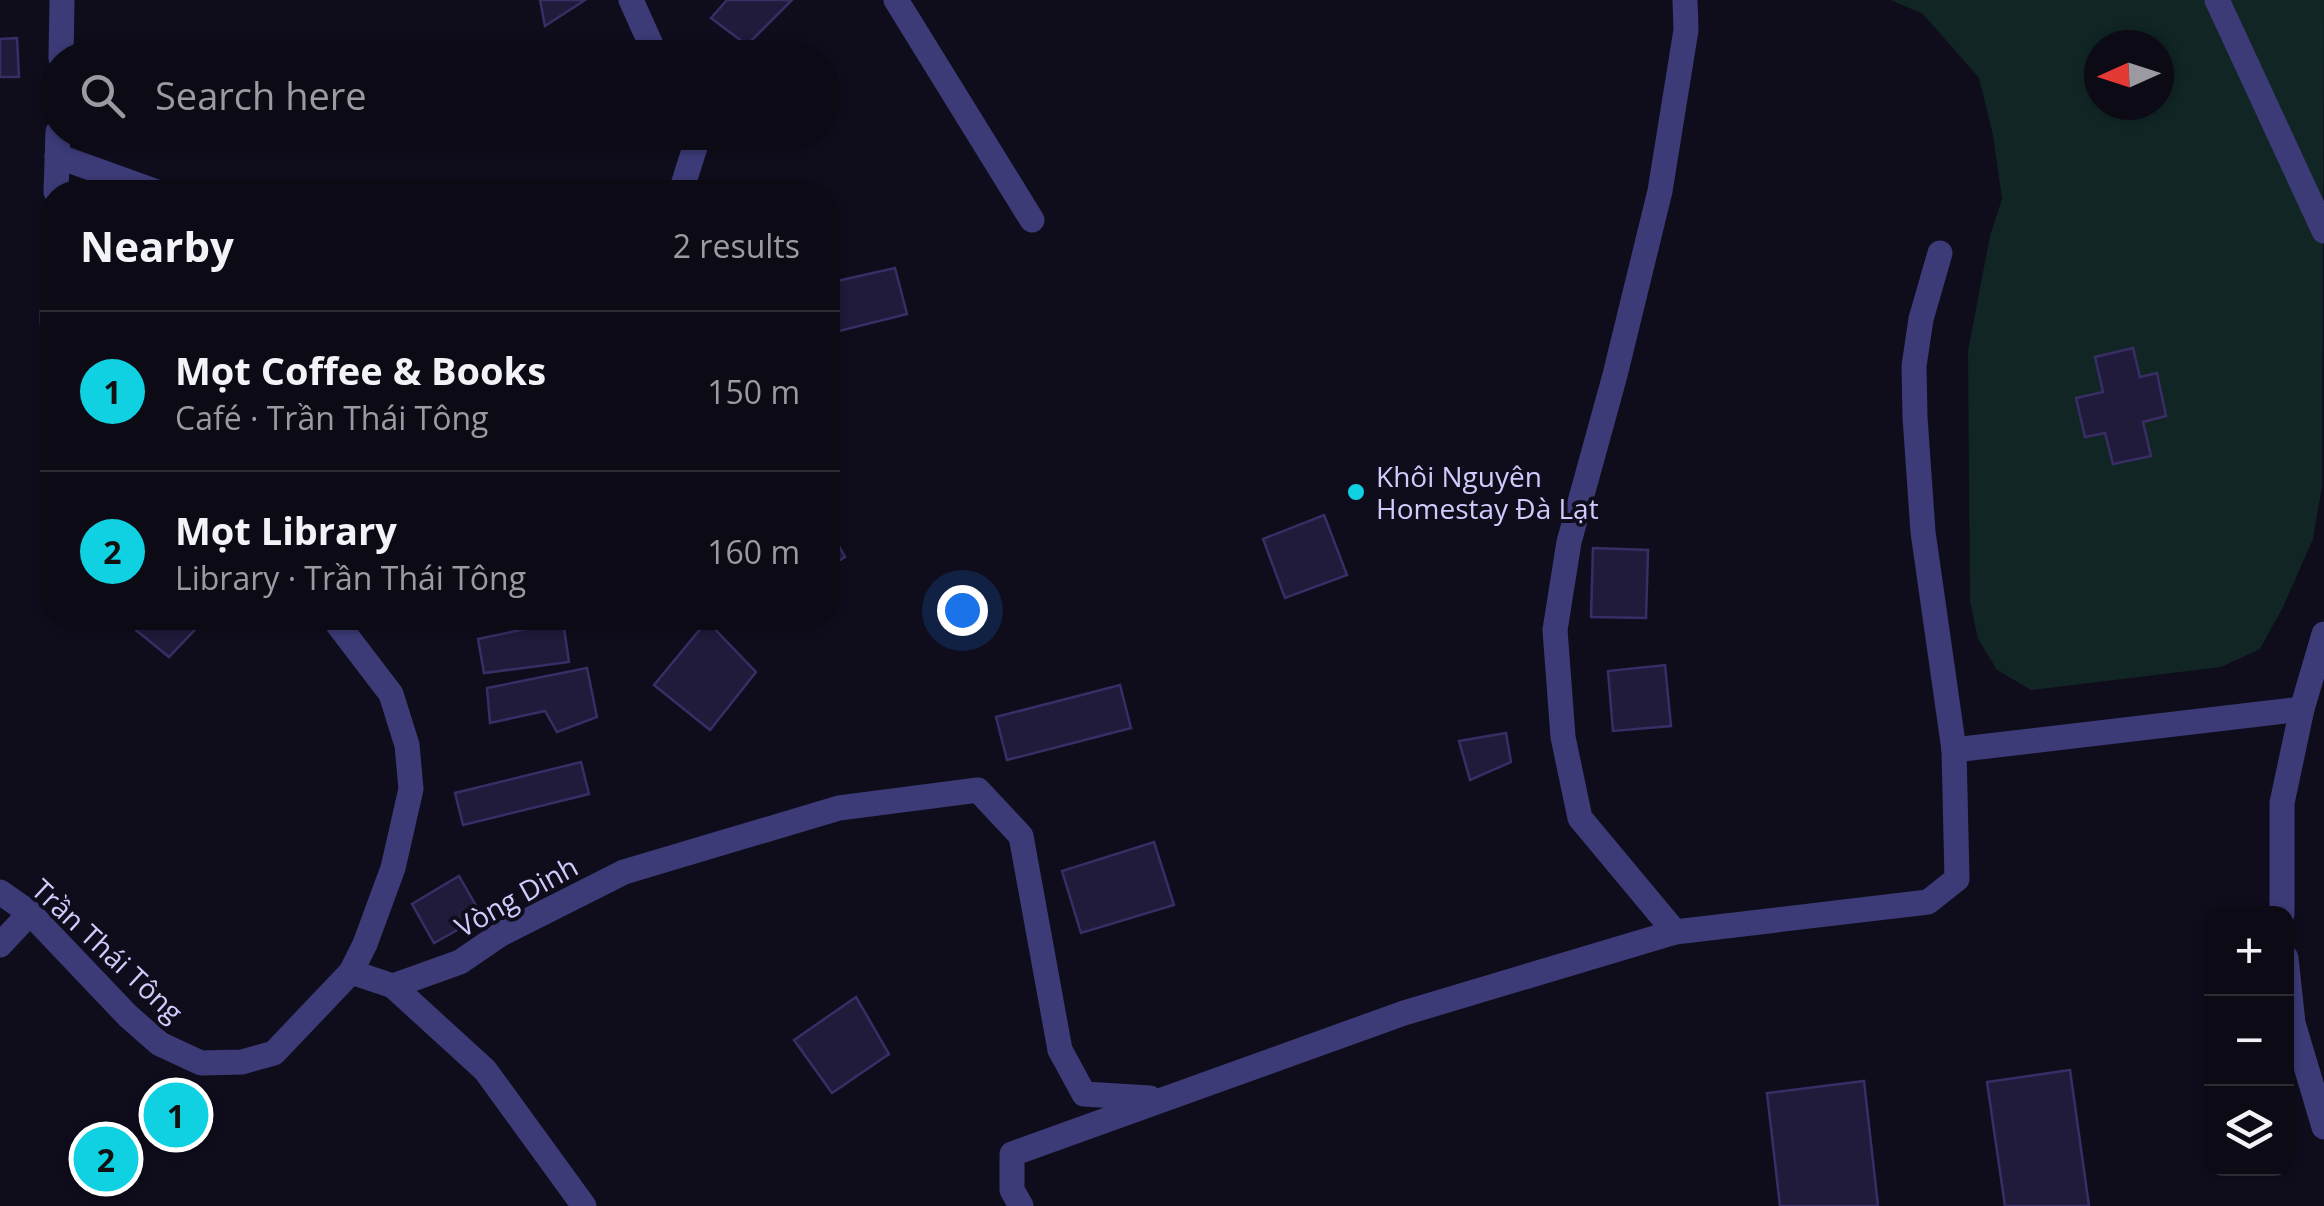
<!DOCTYPE html>
<html lang="en">
<head>
<meta charset="utf-8">
<style>
	:root { --surface:#0b0a15; --page:#191822; --text:#f1f3f6; --muted:#9a9aa0; --line:#2b2b34; --accent:#10d1e2 }
	body { margin:0; font-family:"Open Sans",sans-serif; background:var(--page); color:var(--text) }
	.controls { position:absolute; right:30px; bottom:30px; display:grid; overflow:hidden; border-radius:20px; box-shadow:0 2px 8px #0004 }
	.controls button { width:90px; height:90px; display:grid; place-items:center; padding:0; border:0; border-bottom:2px solid var(--line); background:var(--surface); color:var(--text); font:50px sans-serif }
	.compass { position:absolute; left:2084px; top:30px; width:90px; height:90px; border-radius:50%; background:var(--surface); box-shadow:0 2px 8px #0004; rotate:267deg }
	.you { position:absolute; left:962px; top:610px; width:35px; height:35px; margin:-25px; border:8px solid #fff; border-radius:50%; background:#1a73e8; box-shadow:0 0 0 15px #1a73e833 }
	.badge { display:grid; place-items:center; width:65px; height:65px; border-radius:50%; background:var(--accent); color:#111; font-size:32px; font-weight:700 }
	.pin { position:absolute; translate:-50% -50%; border:5px solid #fff; box-shadow:0 2px 10px #0006 }
	.list { margin:0; padding:0; list-style:none }
	h2 { display:flex; justify-content:space-between; align-items:center; height:130px; margin:0; padding:0 40px; font-size:42px }
	h2 small { font-size:32px; font-weight:400; color:var(--muted) }
	.list li { display:grid; grid-template-columns:65px 1fr auto; gap:30px; align-items:center; box-sizing:border-box; height:160px; padding:0 40px; border-top:2px solid var(--line) }
	.list b { display:block; font-size:38px; white-space:nowrap }
	.list p { margin:0; font-size:32px; white-space:nowrap; color:var(--muted) }
	.list em { font-size:32px; font-style:normal; color:var(--muted) }
	.icon { flex:none; width:55px; height:55px; fill:none; stroke:currentColor; stroke-width:2; stroke-linecap:round; stroke-linejoin:round }
	.map { position:relative; flex:none; width:2324px; height:1206px; overflow:hidden }
	.search { position:absolute; background:var(--surface); box-shadow:0 2px 8px #0004; left:40px; top:40px; width:800px; height:110px; display:flex; align-items:center; gap:25px; box-sizing:border-box; padding:0 35px; border-radius:55px; color:var(--muted); font-size:38px }
	.panel { position:absolute; background:var(--surface); box-shadow:0 2px 8px #0004; left:40px; top:180px; width:800px; height:450px; border-radius:40px }
	.map>svg:first-child { display:block }
</style>
</head>
<body>
<div class="map">
<svg width="2324" height="1206" viewBox="0 0 2324 1206">
	<rect width="100%" height="100%" fill="#0f0d1c"/>
	<path fill="#102524" fill-rule="evenodd" d="M1891,0H2324L2322,486L2313,539L2283,607L2260,649L2221,667L2031,690L1997,670L1978,639L1970,601L1968,351L1990,236L2002,199L1993,135L1979,78L1923,14ZM2099,45H2159V105H2099Z"/>
	<g fill="#201a3b" stroke="#382e65" stroke-width="2.5">
		<path d="M540,0H585L545,26Z"/>
		<path d="M727,0H792L747,45L711,18Z"/>
		<path d="M17,38L19,77H0V39Z"/>
		<path d="M895,268L907,314L835,332L828,283Z"/>
		<path d="M2133,348L2140,377L2157,373L2166,416L2143,422L2151,456L2113,464L2105,433L2085,437L2076,398L2103,392L2095,357Z"/>
		<path d="M1324,515L1347,575L1285,598L1263,539Z"/>
		<path d="M830,530L845,557L828,567V531Z"/>
		<path d="M1593,548L1648,550L1646,618L1591,617Z"/>
		<path d="M136,618H206L169,657L132,627Z"/>
		<path d="M563,621L569,662L484,673L478,639Z"/>
		<path d="M707,621L756,672L710,730L654,685Z"/>
		<path d="M1665,665L1671,726L1613,731L1608,671Z"/>
		<path d="M587,668L597,717L557,732L545,711L490,723L487,688Z"/>
		<path d="M1120,685L1131,728L1007,760L996,717Z"/>
		<path d="M1506,733L1511,762L1470,780L1459,741Z"/>
		<path d="M581,762L589,794L463,825L455,793Z"/>
		<path d="M1154,842L1174,905L1081,933L1062,871Z"/>
		<path d="M459,876L482,916L434,943L412,904Z"/>
		<path d="M856,997L889,1054L832,1093L794,1040Z"/>
		<path d="M2070,1070L2089,1206H2005L1987,1082Z"/>
		<path d="M1864,1081L1878,1206H1780L1767,1093Z"/>
	</g>
	<g fill="none" stroke-linecap="round" stroke-linejoin="round">
		<g stroke="#3c3b77" stroke-width="25">
			<path d="M631,0L657,58"/>
			<path d="M896,0L1032,220"/>
			<path d="M2217,0L2324,231"/>
			<path d="M61,58L62,0"/>
			<path d="M57,156L157,192"/>
			<path d="M56,192L58,132"/>
			<path d="M676,192L682,188L696,144L691,132"/>
			<path d="M52,312V323"/>
			<path d="M1954,750L2302,709"/>
			<path d="M0,892L30,913L128,1016L160,1044L201,1063L242,1062L274,1053L351,972L365,944L393,868L411,789L407,745L391,694L333,618"/>
			<path d="M2282,914V803L2302,709L2324,634"/>
			<path d="M1675,932L1580,818L1563,737L1555,630L1569,542L1615,375L1660,191L1686,30L1685,0"/>
			<path d="M0,945L30,913"/>
			<path d="M2286,958L2293,1023L2324,1127"/>
			<path d="M351,972L393,986L460,962L501,934L624,872L839,808L978,790L1021,836L1060,1050L1084,1094L1150,1098"/>
			<path d="M393,986L485,1070L584,1206"/>
			<path d="M1021,1206L1012,1190V1154L1404,1013L1675,932L1928,902L1957,879L1954,750L1923,532L1915,417L1914,366L1921,319L1940,253"/>
		</g>
	</g>
	<circle fill="#10d1e2" stroke="#0f0d1c" stroke-width="4" cx="1356" cy="492" r="10"/>
	<g text-anchor="middle" dominant-baseline="central" stroke-width="8" stroke-linejoin="round" paint-order="stroke">
		<g font-size="28" fill="#cfcbfb" stroke="#0f0d1c" text-anchor="start">
			<text x="1376" y="476">Khôi Nguyên<tspan x="1376" dy="32">Homestay Đà Lạt</tspan></text>
		</g>
		<g font-size="28" fill="#cfcbfb" stroke="#0f0d1c">
			<text transform="translate(516 896) rotate(-29)">Vòng Dinh</text>
			<text transform="translate(108 950) rotate(43)">Trần Thái Tông</text>
		</g>
	</g>
</svg>
<div class="controls">
<button>+</button>
<button>−</button>
<button><svg class="icon" aria-label="layers" viewBox="0 0 24 24"><path d="M12 4l9 5-9 5-9-5zM3 14l9 5 9-5"/></svg></button>
</div>
<svg class="compass" viewBox="-18 -18 36 36"><path d="M0-13l5 13h-10z" fill="#e53935"/><path d="M0 13l5-13h-10z" fill="#9a9aa0"/></svg>
<div class="you"></div>
<div class="pin badge" style="left:176px;top:1115px">1</div>
<div class="pin badge" style="left:106px;top:1159px">2</div>
<div class="search"><svg class="icon" aria-label="search" viewBox="0 0 24 24"><circle cx="10" cy="10" r="6"/><path d="M15 15l6 6"/></svg>Search here</div>
<section class="panel">
<h2>Nearby<small>2 results</small></h2>
<ul class="list">
<li><span class="badge">1</span><div><b>Mọt Coffee &amp; Books</b><p>Café · Trần Thái Tông</p></div><em>150 m</em></li>
<li><span class="badge">2</span><div><b>Mọt Library</b><p>Library · Trần Thái Tông</p></div><em>160 m</em></li>
</ul>
</section>
</div>
</body>
</html>
